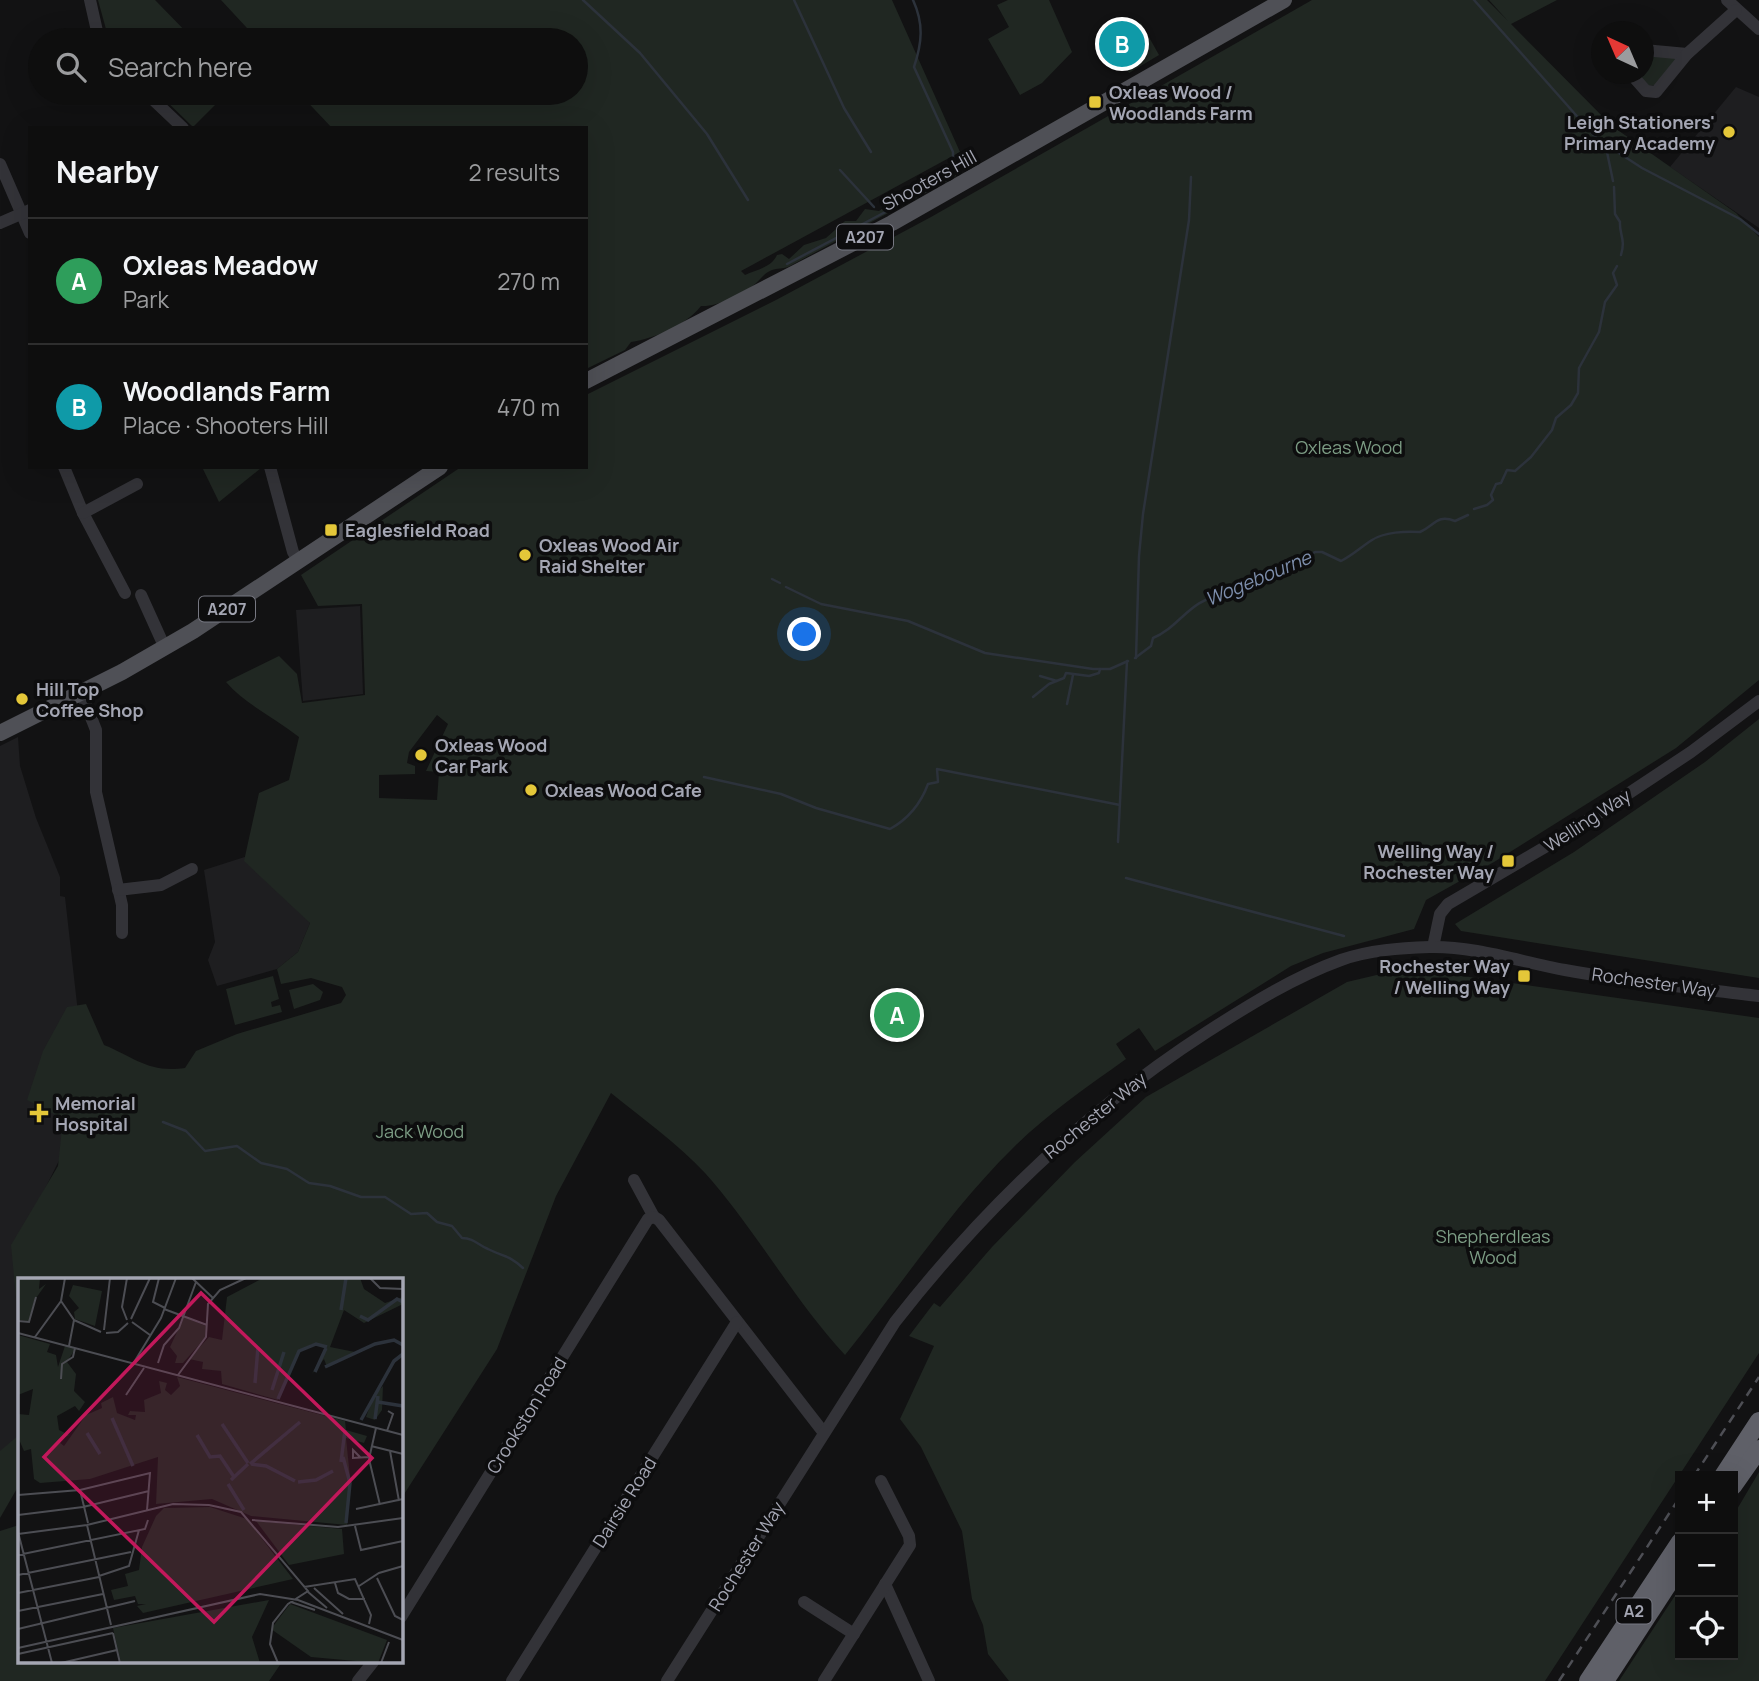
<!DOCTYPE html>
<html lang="en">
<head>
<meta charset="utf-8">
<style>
	:root { --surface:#0e0e0e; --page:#1c1c1c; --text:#f1f3f6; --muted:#9b9c9e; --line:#2e2e2e; --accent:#7c3aed }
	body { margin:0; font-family:Manrope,sans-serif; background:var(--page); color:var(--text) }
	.controls { position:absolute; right:21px; bottom:21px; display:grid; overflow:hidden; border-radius:0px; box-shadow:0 7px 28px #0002 }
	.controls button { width:63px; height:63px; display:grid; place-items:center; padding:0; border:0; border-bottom:2px solid var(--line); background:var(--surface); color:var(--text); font:35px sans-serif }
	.compass { position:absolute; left:1591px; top:21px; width:63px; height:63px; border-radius:50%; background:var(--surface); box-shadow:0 7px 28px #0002; rotate:316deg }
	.you { position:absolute; left:805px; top:635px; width:24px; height:24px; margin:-18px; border:5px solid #fff; border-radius:50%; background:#1a73e8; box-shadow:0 0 0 10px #1a73e833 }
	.badge { display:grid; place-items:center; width:46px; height:46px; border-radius:50%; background:var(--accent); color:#fff; font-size:23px; font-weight:700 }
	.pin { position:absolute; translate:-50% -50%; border:4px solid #fff; box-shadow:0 2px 7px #0006 }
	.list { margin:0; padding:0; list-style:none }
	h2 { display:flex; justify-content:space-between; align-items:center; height:91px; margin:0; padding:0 28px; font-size:30px }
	h2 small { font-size:23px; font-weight:400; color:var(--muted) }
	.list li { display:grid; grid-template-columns:46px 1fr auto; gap:21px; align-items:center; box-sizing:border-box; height:126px; padding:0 28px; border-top:2px solid var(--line) }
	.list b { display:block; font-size:26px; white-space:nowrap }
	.list p { margin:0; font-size:23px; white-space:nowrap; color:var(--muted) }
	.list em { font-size:23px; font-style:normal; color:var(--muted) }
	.icon { flex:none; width:38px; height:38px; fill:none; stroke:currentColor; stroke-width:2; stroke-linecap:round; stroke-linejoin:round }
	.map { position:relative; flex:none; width:1759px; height:1681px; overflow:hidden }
	.search { position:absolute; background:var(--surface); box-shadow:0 7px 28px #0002; left:28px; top:28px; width:560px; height:77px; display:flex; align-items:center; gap:18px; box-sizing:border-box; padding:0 24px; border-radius:38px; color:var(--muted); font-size:26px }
	.panel { position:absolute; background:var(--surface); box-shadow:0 7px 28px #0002; left:28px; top:126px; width:560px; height:343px; border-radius:0px }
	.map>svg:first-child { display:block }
</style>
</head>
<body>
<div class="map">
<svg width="1759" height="1681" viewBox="0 0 1759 1681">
	<rect width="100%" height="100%" fill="#121213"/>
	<g fill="#1e1e20">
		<path d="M1736,87L1759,97V228L1670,167Z"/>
		<path d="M360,606L363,694L303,701L296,610Z"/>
		<path d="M18,737L20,766L36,818L60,877V896L65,897L88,1102L30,1219L16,1286L19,1315V1454L0,1469V746Z"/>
		<path d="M251,855L310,923L298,952L277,969L217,986L208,960L215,942L204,870Z"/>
	</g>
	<g fill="#202722" fill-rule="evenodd">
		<path d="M98,0H155L194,40H109Z"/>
		<path d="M221,0H892L960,152L741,271L745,275C756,270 772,267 777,255L782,254L789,259L804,245L826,238L845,221H856L865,209L879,211L893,201L899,192L941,168L958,171L955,177L788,267C783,269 777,268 772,270C764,273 761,279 755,284C742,295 717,307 701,306C685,326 655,338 631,342L625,350L586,369V128H332L299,93H576V40H258Z"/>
		<path d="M1008,0H1049L1072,52L1042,83L1020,95L988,39L1009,27L997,5Z"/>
		<path d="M1312,0H1487L1508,21L1489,0H1557L1511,24L1612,126L1736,213L1759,237V680L1676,748L1494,862L1426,900L1414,929L1323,953L1291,966L1155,1051L1139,1028L1116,1044L1126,1059C1087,1087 1047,1114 1013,1148C950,1210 900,1287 845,1355C793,1299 756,1230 705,1173C678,1144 642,1118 611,1093L556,1196L497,1349L401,1499V1280H19V1329L11,1245L58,1166L63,1119L27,1100L43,1051L67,1007L86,1004L104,1045C136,1058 148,1073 185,1068L196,1051L237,1034L341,1003L346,995L342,987L311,978L281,984L277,969L298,952L310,923L244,861L259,793L289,780L299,737C275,718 246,705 226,682L279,656L297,674L302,703L365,695L362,604L318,606L301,575L461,467H586V395L776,300L931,217ZM437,715L448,724L426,771L439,772L437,800L379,798V775L415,774V766L407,763L409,752Z"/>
		<path d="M1141,23L1159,55L1129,73L1120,57L1130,50L1122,34Z"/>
		<path d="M1644,54L1679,58L1655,85L1649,86L1636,74H1644Z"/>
		<path d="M158,93H227L193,127Z"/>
		<path d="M202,467H261V468L219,502Z"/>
		<path d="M1759,719V978L1461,931L1455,924L1574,852L1705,762Z"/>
		<path d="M1406,968L1759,1018V1353L1545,1681H1009L988,1654L983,1625L972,1599L962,1531L921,1447L900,1419L934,1346L909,1336L934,1303L940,1307L992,1247L1075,1162L1146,1097L1347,982Z"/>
		<path d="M273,976L279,999L271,1002L272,1007L280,1005L282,1012L235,1025L226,989Z"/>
		<path d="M313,984L323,992L320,1000L294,1009L289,990Z"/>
		<path d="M19,1435V1485L0,1518V1451Z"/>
		<path d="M1759,1472V1681H1619L1680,1588V1655H1733V1516Z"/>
		<path d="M19,1525V1662H282L269,1681H0V1531Z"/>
	</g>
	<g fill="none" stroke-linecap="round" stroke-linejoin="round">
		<g stroke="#2c323b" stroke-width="2.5">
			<path d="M583,0L640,53L707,134L748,200"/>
			<path d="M794,0L844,108L871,152"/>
			<path d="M1474,0L1598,140L1607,152L1613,181"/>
			<path d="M581,128L582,127"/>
			<path d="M1602,142L1642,168L1740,219L1759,234"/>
			<path d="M840,170L874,207"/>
			<path d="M1614,187L1615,214L1620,222C1619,234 1626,239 1621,255"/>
			<path d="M787,264L927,190L953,163V152L914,67C922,43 924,24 913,0"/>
			<path d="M1474,509L1487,505L1493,500L1491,495L1496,484L1501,483L1507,470L1515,471L1531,457L1552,430L1556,418L1571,405L1578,393L1579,368L1599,332L1605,302L1617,285L1613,273L1617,266"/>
			<path d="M772,579L780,583"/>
			<path d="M786,587L821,604L908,621L985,653L1093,669H1110L1128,661"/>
			<path d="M1135,658L1151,646L1153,638C1179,628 1191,597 1223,596L1232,587L1296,565L1315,552H1322L1341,561C1353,555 1361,547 1372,540C1384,532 1406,531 1420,532C1435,525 1437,514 1455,521L1468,515"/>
			<path d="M1136,658L1139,556L1143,514L1189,220L1191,177"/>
			<path d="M1040,676L1057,681"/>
			<path d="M1033,697L1049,684L1064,678L1066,673L1089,676L1099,673L1100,669"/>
			<path d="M1067,704L1073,675"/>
			<path d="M704,777L781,794L816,808L890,829C908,819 921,803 928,784L938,782L937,769L1120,805"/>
			<path d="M1118,842L1127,661"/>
			<path d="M1126,878L1344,936"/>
			<path d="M163,1122L186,1131L205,1151L237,1146L261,1163L287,1169L309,1183L330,1186L361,1197H385L411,1214L427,1213L437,1222L452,1226L462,1238C474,1238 478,1245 488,1249C504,1257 509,1255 523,1268"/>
		</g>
		<g stroke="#333338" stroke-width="12">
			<path d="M90,0L99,40"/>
			<path d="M1727,0L1759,29"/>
			<path d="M1644,50L1687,54"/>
			<path d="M1631,74L1646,91L1656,92L1687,54L1736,10"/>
			<path d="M146,93L183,128"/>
			<path d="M0,164L30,233"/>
			<path d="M0,223L30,210"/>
			<path d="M64,467L83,513L125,593"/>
			<path d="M270,467L293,552L299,562"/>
			<path d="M83,513L137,484"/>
			<path d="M141,595L165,648"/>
			<path d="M81,692L96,730V792L122,905V933"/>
			<path d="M118,890L161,885L192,869"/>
			<path d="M1433,947L1440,914L1448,904L1569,833L1691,752L1759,701"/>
			<path d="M634,1180L654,1217"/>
			<path d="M885,1584L929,1681"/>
			<path d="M804,1602L854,1634"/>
			<path d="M401,1617L648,1219L654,1217L659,1220L824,1433"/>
			<path d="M358,1681L373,1662"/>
			<path d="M512,1681L737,1322"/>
			<path d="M667,1681L895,1322C984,1208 1085,1111 1207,1032C1249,1005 1294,977 1341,960C1369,950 1401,948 1430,947C1475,946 1521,962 1565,970C1629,982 1695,988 1759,996"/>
			<path d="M824,1681L910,1545L909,1536L881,1481"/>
		</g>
		<g stroke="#4f5056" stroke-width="16">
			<path d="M586,381L892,223L1284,0"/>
			<path d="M0,733L122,672L193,631L440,467"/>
		</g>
		<g stroke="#5f6068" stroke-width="18">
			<path d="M1723,1476L1759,1421"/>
			<path d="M1733,1486L1759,1449"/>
			<path d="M1588,1681L1680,1542"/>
			<path d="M1605,1681L1680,1566"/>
		</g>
		<g stroke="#4e4f55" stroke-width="2.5" stroke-dasharray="9 7" stroke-linecap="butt">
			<path d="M1694,1476L1759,1377"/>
			<path d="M1559,1681L1680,1497"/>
		</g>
	</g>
	<g fill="#e4c739" stroke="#0d0d0e" stroke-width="2.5">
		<rect x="1088" y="95" width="14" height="14" rx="3.5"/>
		<circle cx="1729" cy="132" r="7"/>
		<rect x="324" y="523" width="14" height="14" rx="3.5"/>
		<circle cx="525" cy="555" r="7"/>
		<circle cx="22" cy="699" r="7"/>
		<circle cx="421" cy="755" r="7"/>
		<circle cx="531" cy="790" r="7"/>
		<rect x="1501" y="854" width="14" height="14" rx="3.5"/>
		<rect x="1517" y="969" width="14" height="14" rx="3.5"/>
		<path d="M35.5 1102.5h7v7h7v7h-7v7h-7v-7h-7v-7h7z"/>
	</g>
	<g text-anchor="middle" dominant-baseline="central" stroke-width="7" stroke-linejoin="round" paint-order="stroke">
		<g fill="#0d0d0e" stroke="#777882" stroke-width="2">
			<rect x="837" y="224.5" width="56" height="25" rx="5"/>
			<rect x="199" y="596.5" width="56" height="25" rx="5"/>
			<rect x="1616.5" y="1598.5" width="35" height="25" rx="5"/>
		</g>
		<g font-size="16" font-weight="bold" fill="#a4a6b3">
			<text x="865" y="237">A207</text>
			<text x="227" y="609">A207</text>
			<text x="1634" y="1611">A2</text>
		</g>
		<g font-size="18" font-weight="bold" fill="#a4a6b3" stroke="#0d0d0e" text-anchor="start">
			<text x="1109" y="92">Oxleas Wood /<tspan x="1109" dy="21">Woodlands Farm</tspan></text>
			<text x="1715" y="122" text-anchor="end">Leigh Stationers'<tspan x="1715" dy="21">Primary Academy</tspan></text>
			<text x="345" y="530">Eaglesfield Road</text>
			<text x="539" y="545">Oxleas Wood Air<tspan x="539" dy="21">Raid Shelter</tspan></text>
			<text x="36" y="689">Hill Top<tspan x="36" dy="21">Coffee Shop</tspan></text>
			<text x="435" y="745">Oxleas Wood<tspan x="435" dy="21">Car Park</tspan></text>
			<text x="545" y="790">Oxleas Wood Cafe</text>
			<text x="1494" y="851" text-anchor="end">Welling Way /<tspan x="1494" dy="21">Rochester Way</tspan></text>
			<text x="1510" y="966" text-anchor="end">Rochester Way<tspan x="1510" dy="21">/ Welling Way</tspan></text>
			<text x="55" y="1103">Memorial<tspan x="55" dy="21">Hospital</tspan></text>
		</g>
		<g font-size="18" fill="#a4a6b3" stroke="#0d0d0e">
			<text transform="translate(929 180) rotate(-29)">Shooters Hill</text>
			<text transform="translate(1587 820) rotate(-33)">Welling Way</text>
			<text transform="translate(1654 982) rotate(8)">Rochester Way</text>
			<text transform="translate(1095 1115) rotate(-39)">Rochester Way</text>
			<text transform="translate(526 1415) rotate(-58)">Crookston Road</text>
			<text transform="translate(624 1502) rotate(-58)">Dairsie Road</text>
			<text transform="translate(746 1556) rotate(-58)">Rochester Way</text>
		</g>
		<g font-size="18" fill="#7c9c84" stroke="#0d0d0e">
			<text x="1349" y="447">Oxleas Wood</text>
			<text x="420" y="1131">Jack Wood</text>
			<text x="1493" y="1236">Shepherdleas<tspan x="1493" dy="21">Wood</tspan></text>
		</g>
		<g font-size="19" font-style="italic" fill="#7d8eac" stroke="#0d0d0e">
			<text transform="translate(1258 578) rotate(-23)">Wogebourne</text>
		</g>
	</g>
	<g transform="translate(18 1278)">
		<rect width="385" height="385" fill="#121213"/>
		<path d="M0,0H22L21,11L28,6L16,23L11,43L0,42ZM245,0H342L346,11L367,25L385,19V26L346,45L326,32L312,69L337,74L309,89L306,81L294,96L308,70L294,66L279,75L260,122L204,106L203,93L184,91L185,84L171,81L191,59L204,62L209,19ZM55,7L84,13L77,48L57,41L56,34L61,30L51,18ZM166,39L188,48L187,60L165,85H157L159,78L152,69ZM0,57L32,66L29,74L38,77L40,89L47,68L57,71L49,84L58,96L56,113L67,124L61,133L57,128L39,138L41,152L51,157L40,163L46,168L68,137L84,130L83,125L95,119L99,135L117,142L118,137H110L112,133L127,134L126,122L143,115L141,103L149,105L147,112L153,117L162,108L159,99L327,143L328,152L349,158L346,165L328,160L332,199L329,247L233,238L194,221L138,226L140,179L72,201L22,205L16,201L13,171L6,173L0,159V136L11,137L15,111L0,117ZM365,108L364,132L357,142L348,139L356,117ZM192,229L229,241L275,301L125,335L119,328L128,326H120L117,318L96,322L93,312L110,308L107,296L121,292L124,269L138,238L146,230ZM238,243L324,251L326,276L271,287ZM251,322L234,359L242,385H103L95,350ZM272,326L369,362L360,385L293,379L253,351Z" fill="#202722"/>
		<path fill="none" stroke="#2c323b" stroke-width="3.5" d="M323,32L328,0M342,38L350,42L379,21L385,24M307,89L357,66L376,62L385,67M297,94L308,70M237,105L240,69M254,112L266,74M260,121L281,73L298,66L309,69M360,124L385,128M94,140L115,188M357,141L360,118M343,142L376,83L385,76M204,146L230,185M69,155L82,176M179,157L192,179L202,178L216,199M325,179L332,205L328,245M323,184L327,152M232,186L282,144M233,186L248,188L277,203M213,202L230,186M280,204L298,202L315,193M210,206L226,232"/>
		<path fill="none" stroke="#4c4d53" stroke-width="2" d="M109,0L104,29L109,42M141,0L135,24L147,30M174,0L195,20M352,0L362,10L385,11M43,23L56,42L51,68M146,31L189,47M113,41L132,0M56,42L83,54M0,43L11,44L18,19M114,44L132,57M86,52L92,0M0,55L385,157M88,55L100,54L110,45M17,59L43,23L47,0M140,85L146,67L161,50L178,4M115,86L143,40L158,0M160,97L188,59L190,26L202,12L228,0M43,101L44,86L55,79L57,70M108,117L126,90M358,150L351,181L362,227M369,153L375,136L370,133M353,168L385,176M372,173L381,223M342,179L335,172V180L351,179M62,212L70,245M0,217L62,212L132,195L129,232M338,231L385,221M0,237L65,229L131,213M234,242L320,249L385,240M69,247L93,347M337,248L343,272L385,263M0,254L34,385M0,256L69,247L155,226L191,227L223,234L290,313L270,326L255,345L252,366L260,385M0,277L127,251L130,242M0,297L113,274M81,298L111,288L121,252M359,300L377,338L385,342M317,305L320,315L331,321H347M341,308L361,295L385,288M286,309L337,301L353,337L351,346M296,310L325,336M290,314L309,330M0,315L81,299M273,324L297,332M0,333L85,316M0,351L117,323M95,355L102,385M0,370L242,316L280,322L385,362M0,376L95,355M43,385L99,372M363,385L371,364"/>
		<path fill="#c2185b" fill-opacity="0.15" stroke="#c2185b" stroke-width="3.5" d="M183,15L354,180L196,344L26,179Z"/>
		<rect width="385" height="385" fill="none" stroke="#a4a6b3" stroke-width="3.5"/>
	</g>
</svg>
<div class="controls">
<button>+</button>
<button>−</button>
<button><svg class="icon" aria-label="locate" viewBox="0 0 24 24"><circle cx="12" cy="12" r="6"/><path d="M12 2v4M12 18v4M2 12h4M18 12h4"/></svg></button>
</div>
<svg class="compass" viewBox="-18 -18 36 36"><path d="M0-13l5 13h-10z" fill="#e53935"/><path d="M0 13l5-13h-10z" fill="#9b9c9e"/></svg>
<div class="you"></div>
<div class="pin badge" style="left:897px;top:1015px;background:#2e9e5b">A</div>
<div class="pin badge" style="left:1122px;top:44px;background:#0f9aa8">B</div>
<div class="search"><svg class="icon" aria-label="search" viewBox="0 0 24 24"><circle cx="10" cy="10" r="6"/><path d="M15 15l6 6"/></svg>Search here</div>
<section class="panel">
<h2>Nearby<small>2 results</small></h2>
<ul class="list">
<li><span class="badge" style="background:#2e9e5b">A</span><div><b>Oxleas Meadow</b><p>Park</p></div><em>270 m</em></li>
<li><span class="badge" style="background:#0f9aa8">B</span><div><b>Woodlands Farm</b><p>Place · Shooters Hill</p></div><em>470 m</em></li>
</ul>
</section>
</div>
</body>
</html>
